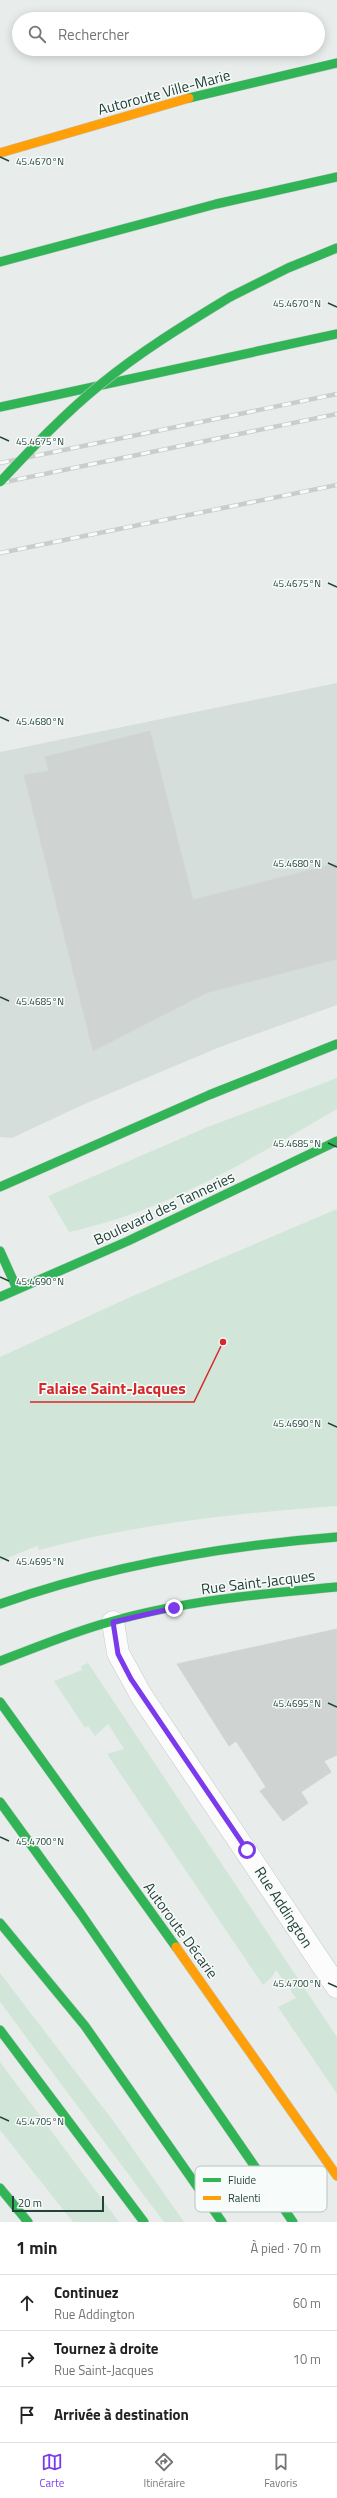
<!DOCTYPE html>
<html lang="fr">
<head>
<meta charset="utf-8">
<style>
	:root { --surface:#fff; --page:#f6f6f6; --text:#222; --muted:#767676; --line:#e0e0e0; --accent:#7c3aed }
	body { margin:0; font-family:"Titillium Web",sans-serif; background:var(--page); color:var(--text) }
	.scale { position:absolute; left:12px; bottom:10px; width:92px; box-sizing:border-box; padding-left:4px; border:2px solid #24423a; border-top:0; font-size:11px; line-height:14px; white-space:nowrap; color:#24423a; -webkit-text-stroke:3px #f7fbf9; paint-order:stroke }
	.stop { position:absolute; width:12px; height:12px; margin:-9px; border:3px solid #7c3aed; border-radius:50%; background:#fff }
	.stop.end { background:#7c3aed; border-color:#fff; box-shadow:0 1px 4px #0008 }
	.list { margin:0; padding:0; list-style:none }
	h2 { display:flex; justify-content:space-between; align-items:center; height:52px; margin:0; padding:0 16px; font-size:17px }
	h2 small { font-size:13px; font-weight:400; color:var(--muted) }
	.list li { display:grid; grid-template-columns:26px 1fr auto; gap:12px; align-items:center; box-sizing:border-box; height:56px; padding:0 16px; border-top:1px solid var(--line) }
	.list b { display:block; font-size:15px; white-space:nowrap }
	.list p { margin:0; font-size:13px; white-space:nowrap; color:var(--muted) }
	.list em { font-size:13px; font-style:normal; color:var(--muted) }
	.icon { flex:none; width:22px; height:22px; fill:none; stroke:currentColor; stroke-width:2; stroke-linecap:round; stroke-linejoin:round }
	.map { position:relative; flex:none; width:337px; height:2222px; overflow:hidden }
	.search { position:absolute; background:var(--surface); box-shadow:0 2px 10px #0003; left:12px; right:12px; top:12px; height:44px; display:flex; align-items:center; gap:10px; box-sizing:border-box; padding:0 14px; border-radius:22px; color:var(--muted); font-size:15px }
	.sheet { height:220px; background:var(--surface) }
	nav { display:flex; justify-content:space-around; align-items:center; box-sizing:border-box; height:56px; border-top:1px solid var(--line); background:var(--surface); font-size:11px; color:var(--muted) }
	nav a { display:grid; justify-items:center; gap:2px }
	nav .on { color:var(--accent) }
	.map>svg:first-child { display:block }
</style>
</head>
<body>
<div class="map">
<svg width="337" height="2222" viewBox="0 0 337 2222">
	<rect width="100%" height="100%" fill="#e8edeb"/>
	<path fill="#d6dedb" d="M337,683V1005L220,1047L80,1106L12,1138L0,1137V752Z"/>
	<g fill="#d1e6d8">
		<path d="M337,1078V1109C252,1158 166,1212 69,1232L48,1196L205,1128Z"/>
		<path d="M337,1209V1506C237,1513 136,1524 39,1550L37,1546L0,1561V1357L128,1298Z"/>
		<path d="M88,1663L337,2037V2094L278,2007L296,1998L276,1970L272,1977L263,1985L107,1754L124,1749L108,1724L95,1736L88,1726L85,1728L54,1681L82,1670L81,1666Z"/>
		<path d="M0,1973L114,2122L184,2222H164L0,2002Z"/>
		<path d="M0,2062L119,2222H73L0,2130Z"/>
	</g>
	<g fill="#cfd4d2" stroke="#d1d6d4">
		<path d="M150,731L193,900L337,863V959L206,993L93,1051L24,775L49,771L45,757Z"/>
		<path d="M337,1629V1755L324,1761L331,1772L301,1792L308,1803L283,1821L260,1791L266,1787L236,1741L229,1746L177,1664Z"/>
	</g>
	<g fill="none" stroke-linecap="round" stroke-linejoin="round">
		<g stroke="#c5cac8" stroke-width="23">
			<path id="street" d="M113,1622L118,1653L141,1695L337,1987"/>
		</g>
		<g stroke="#c3cbc8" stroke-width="10">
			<g id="fast">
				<path d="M189,98L337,63"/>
				<path d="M0,262L216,204L337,177"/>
				<path d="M230,297L288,268L337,248"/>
				<path d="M0,407L337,334"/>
				<path d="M0,1187L209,1095L337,1044"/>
				<path d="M0,1251L17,1289"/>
				<path d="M0,1297L128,1241L337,1141"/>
				<path d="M0,1604C110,1565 221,1546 337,1537"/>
				<path d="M0,1661C35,1648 70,1633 106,1623C181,1601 259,1594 337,1587"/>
				<path d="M0,1702L176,1947"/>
				<path d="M0,1802L81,1914L293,2222"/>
				<path d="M0,1923L85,2026L222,2222"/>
				<path d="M0,2030L144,2222"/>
				<path d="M0,2188L28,2222"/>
			</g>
		</g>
		<g stroke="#c3cbc8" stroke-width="10">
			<g id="slow">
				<path d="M0,153L189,98"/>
				<path d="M176,1947L337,2176"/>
			</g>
		</g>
		<use href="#street" stroke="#fcfcfc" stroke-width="22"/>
		<use href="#fast" stroke="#30b455" stroke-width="9"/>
		<use href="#slow" stroke="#ff9f0a" stroke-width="9"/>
		<g stroke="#c9cdcc" stroke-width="4.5">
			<g id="rail">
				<path d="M0,463L337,394"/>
				<path d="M0,483L337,414"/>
				<path d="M0,553L337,485"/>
			</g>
		</g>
		<use href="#rail" stroke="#f7fbf9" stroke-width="3" stroke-dasharray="9" stroke-linecap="butt"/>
		<g stroke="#c3ccc9" stroke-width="10" stroke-linecap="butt">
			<path id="fast-bridge" d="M0,482C32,448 64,414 101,384C141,351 186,324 230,297"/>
		</g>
		<use href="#fast-bridge" stroke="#30b455" stroke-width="9"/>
	</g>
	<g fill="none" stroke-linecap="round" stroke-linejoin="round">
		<path stroke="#7c3aed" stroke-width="5" d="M174,1608L113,1622L118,1654L131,1679L247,1850"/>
	</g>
	<path fill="none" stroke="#24423a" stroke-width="1.5" d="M0,157L9,161M328,303L337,307M0,437L9,441M328,583L337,587M0,717L9,721M328,863L337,867M0,997L9,1001M328,1143L337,1147M0,1277L9,1281M328,1423L337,1427M0,1557L9,1561M328,1703L337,1707M0,1837L9,1841M328,1983L337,1987M0,2117L9,2121"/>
	<g text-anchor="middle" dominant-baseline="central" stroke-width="3" stroke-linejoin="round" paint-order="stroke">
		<g font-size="15" fill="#24423a" stroke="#f7fbf9">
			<text transform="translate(164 92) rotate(-15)">Autoroute Ville-Marie</text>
			<text transform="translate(164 1208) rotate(-25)">Boulevard des Tanneries</text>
			<text transform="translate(258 1582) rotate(-7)">Rue Saint-Jacques</text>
			<text transform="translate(284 1907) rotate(57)">Rue Addington</text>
			<text transform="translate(181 1930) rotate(54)">Autoroute Décarie</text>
		</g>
	</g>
	<rect x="195" y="2166" width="132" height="46" rx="6" fill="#f7fbf9" stroke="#b8c4c0" stroke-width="1"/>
	<rect x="203" y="2178" width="18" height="4" fill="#30b455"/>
	<rect x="203" y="2196" width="18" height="4" fill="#ff9f0a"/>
	<g font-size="11" fill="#24423a">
		<text x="228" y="2184">Fluide</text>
		<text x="228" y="2202">Ralenti</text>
	</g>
	<g font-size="10" text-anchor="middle" fill="#24423a" stroke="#f7fbf9" stroke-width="3" stroke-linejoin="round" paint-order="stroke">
		<text x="40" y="165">45.4670°N</text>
		<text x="297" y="307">45.4670°N</text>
		<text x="40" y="445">45.4675°N</text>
		<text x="297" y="587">45.4675°N</text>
		<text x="40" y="725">45.4680°N</text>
		<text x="297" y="867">45.4680°N</text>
		<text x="40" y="1005">45.4685°N</text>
		<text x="297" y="1147">45.4685°N</text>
		<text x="40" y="1285">45.4690°N</text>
		<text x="297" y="1427">45.4690°N</text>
		<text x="40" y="1565">45.4695°N</text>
		<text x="297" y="1707">45.4695°N</text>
		<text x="40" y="1845">45.4700°N</text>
		<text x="297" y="1987">45.4700°N</text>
		<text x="40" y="2125">45.4705°N</text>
	</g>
	<path fill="none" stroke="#d62828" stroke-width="1.5" d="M223 1342L194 1402H30"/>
	<circle fill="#d62828" stroke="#f7fbf9" stroke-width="1.5" cx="223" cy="1342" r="4"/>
	<g font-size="16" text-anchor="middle" font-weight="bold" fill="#d62828" stroke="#f7fbf9" stroke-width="3" stroke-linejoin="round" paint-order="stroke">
		<text x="112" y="1394">Falaise Saint-Jacques</text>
	</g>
</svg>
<div class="scale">20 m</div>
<div class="stop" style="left:247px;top:1850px"></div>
<div class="stop end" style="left:174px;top:1608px"></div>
<div class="search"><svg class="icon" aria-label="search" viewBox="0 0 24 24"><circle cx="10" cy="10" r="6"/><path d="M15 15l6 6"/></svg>Rechercher</div>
</div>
<section class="sheet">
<h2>1 min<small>À pied · 70 m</small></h2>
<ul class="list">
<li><svg class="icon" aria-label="ahead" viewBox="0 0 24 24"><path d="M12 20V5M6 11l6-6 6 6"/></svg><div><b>Continuez</b><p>Rue Addington</p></div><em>60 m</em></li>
<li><svg class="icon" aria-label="right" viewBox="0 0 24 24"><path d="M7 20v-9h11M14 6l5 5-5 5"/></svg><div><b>Tournez à droite</b><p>Rue Saint-Jacques</p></div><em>10 m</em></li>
<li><svg class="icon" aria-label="arrive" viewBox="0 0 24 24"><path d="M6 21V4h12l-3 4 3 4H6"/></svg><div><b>Arrivée à destination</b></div></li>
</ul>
</section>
<nav>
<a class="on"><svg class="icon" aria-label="map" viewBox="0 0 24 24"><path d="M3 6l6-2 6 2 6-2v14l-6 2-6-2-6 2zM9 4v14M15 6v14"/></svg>Carte</a>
<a><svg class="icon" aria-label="directions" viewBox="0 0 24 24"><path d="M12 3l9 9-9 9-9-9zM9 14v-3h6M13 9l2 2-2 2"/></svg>Itinéraire</a>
<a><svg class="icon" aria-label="saved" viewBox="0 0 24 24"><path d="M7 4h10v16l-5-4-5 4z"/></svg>Favoris</a>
</nav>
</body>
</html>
